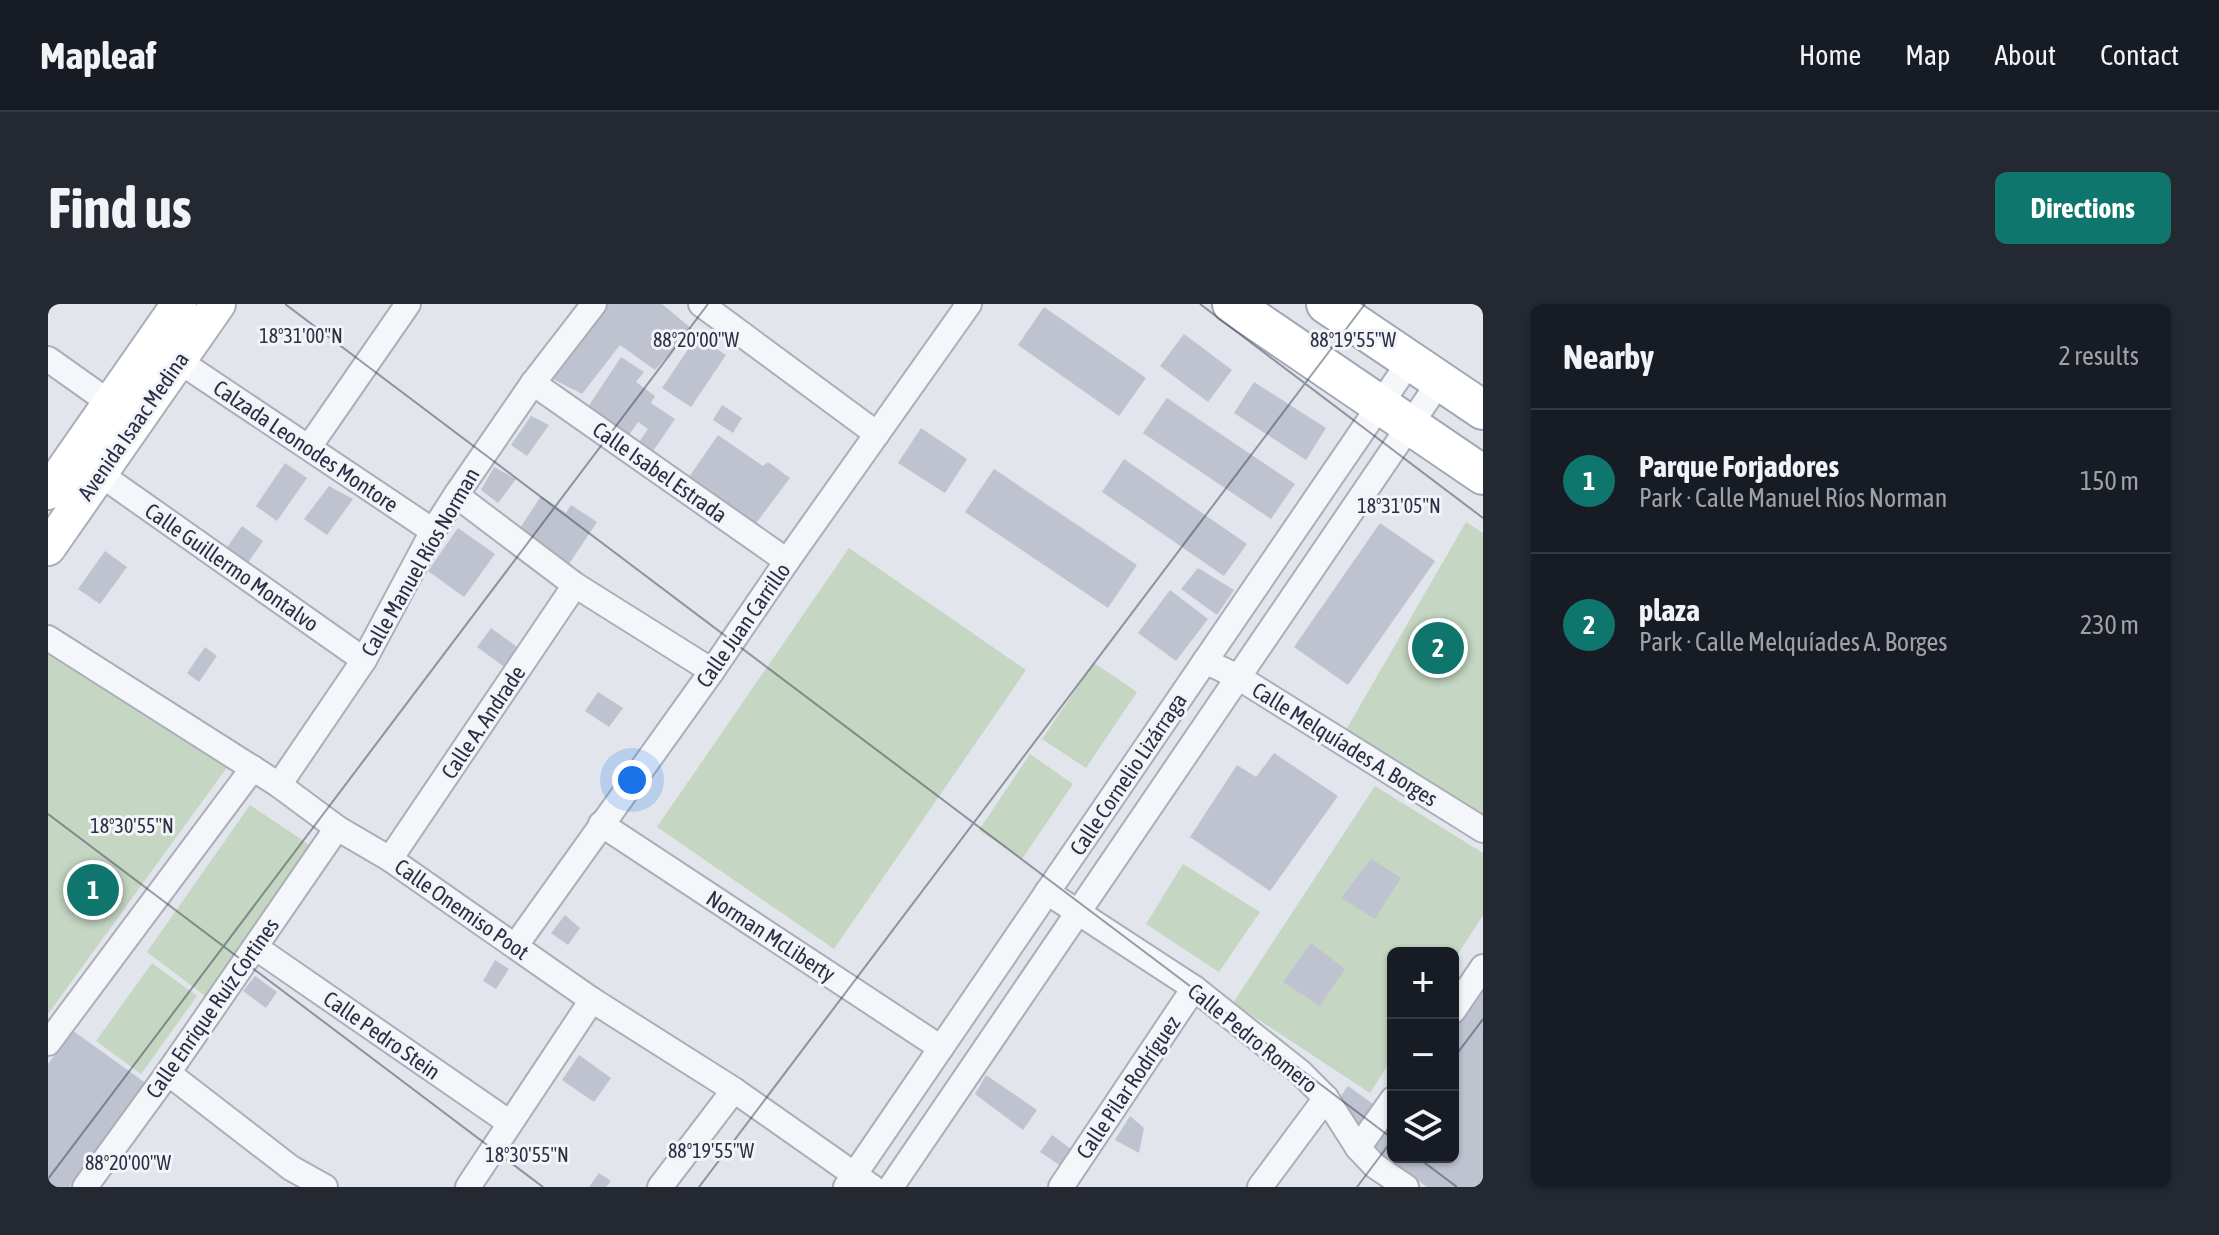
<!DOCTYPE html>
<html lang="en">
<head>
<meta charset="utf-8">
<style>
	:root { --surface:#171b24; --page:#242831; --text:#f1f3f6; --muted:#9ea1a6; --line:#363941; --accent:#0f766e }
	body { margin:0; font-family:"Asap Condensed",sans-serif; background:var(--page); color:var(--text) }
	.controls { position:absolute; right:24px; bottom:24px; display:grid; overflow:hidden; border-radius:12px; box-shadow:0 2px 6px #0004 }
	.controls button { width:72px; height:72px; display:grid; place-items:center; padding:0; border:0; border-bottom:2px solid var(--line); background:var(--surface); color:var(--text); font:40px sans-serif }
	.you { position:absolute; left:584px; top:476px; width:28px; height:28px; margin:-20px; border:6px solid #fff; border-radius:50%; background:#1a73e8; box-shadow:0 0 0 12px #1a73e833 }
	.badge { display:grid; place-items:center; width:52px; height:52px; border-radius:50%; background:var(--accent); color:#fff; font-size:26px; font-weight:700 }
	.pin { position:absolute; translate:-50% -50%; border:4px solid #fff; box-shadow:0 2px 8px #0006 }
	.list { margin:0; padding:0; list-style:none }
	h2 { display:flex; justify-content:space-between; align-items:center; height:104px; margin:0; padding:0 32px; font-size:34px }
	h2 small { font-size:26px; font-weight:400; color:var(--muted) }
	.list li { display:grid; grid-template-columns:52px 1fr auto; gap:24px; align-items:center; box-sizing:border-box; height:144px; padding:0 32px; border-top:2px solid var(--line) }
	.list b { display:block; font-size:30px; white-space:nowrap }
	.list p { margin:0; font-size:26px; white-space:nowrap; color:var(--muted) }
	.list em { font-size:26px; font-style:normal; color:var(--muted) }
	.icon { flex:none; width:44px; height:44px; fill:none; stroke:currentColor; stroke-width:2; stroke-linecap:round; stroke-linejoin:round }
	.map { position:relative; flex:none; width:1435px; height:883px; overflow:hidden; border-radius:12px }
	header { display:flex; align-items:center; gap:48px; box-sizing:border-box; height:112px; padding:0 40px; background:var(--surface); border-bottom:2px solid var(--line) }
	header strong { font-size:38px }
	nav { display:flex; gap:44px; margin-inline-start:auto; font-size:28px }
	.intro { display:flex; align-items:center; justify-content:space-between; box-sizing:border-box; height:192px; padding:0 48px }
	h1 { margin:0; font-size:56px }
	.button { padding:20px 36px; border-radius:12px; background:var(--accent); color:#fff; font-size:28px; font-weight:700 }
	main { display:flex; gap:48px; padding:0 48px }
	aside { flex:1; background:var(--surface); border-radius:12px; box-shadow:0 2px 6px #0004 }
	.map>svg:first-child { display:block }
</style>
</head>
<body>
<header>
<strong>Mapleaf</strong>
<nav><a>Home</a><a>Map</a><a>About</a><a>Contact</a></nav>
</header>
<div class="intro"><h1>Find us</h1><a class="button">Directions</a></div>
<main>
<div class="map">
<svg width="1435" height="883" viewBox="0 0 1435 883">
	<rect width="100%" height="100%" fill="#e2e5eb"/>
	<g fill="#c5d6c3">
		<path d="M1418,218L1435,229V515L1294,433Z"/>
		<path d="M801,244L978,366L786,645L609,523Z"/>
		<path d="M0,339L180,462L0,710Z"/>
		<path d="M1046,359L1089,388L1038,464L994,435Z"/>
		<path d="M982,450L1025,480L974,555L931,526Z"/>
		<path d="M1327,482L1435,549V611L1405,658V649H1345V753L1322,789L1185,699Z"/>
		<path d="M202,501L269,546L161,695L99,648Z"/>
		<path d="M1135,560L1212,608L1171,668L1098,620Z"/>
		<path d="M104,659L149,692L93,770L48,737Z"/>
	</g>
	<g fill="#bfc3cf">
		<path d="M561,0H614L644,25L607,66L572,41L534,90L505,75Z"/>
		<path d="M996,3L1098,74L1071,112L970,41Z"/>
		<path d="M1136,30L1184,66L1160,98L1112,62Z"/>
		<path d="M649,32L678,51L643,103L614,84Z"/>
		<path d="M573,53L596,68L588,78L607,92L603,99L627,115L605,147L591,138L600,125L590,118L579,134L540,103Z"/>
		<path d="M1206,78L1278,124L1258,156L1186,109Z"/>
		<path d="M1119,94L1247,180L1223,215L1095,129Z"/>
		<path d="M674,101L694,114L685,129L665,116Z"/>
		<path d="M483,112L501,121L479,152L463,141Z"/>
		<path d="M873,124L919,155L897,189L850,159Z"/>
		<path d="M670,131L715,162L720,158L742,174L706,222L665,193L667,190L641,173Z"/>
		<path d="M1076,155L1199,240L1176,272L1054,188Z"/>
		<path d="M237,159L259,174L229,217L208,202Z"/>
		<path d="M446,163L468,175L450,199L433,186Z"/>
		<path d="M946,165L1089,261L1060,304L917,208Z"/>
		<path d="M281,182L305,195L279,231L256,215Z"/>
		<path d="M493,192L518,209L523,201L549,218L519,263L493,246L497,241L472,224Z"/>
		<path d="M1332,219L1387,257L1300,381L1246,343Z"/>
		<path d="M194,222L215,237L199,260L178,245Z"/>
		<path d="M410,224L447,250L416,293L380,267Z"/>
		<path d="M57,247L79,263L52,300L30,285Z"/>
		<path d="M1150,264L1186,286L1169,311L1133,285Z"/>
		<path d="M1122,286L1160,315L1128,357L1090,329Z"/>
		<path d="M443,324L476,348L462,367L429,343Z"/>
		<path d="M157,343L169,352L151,378L139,369Z"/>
		<path d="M550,388L575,404L561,423L537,407Z"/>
		<path d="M1226,449L1290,492L1222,587L1142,533L1189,461L1208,473Z"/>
		<path d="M1323,555L1353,574L1327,615L1293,594Z"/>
		<path d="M517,611L532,624L520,641L503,629Z"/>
		<path d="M1263,639L1297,665L1272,702L1235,678Z"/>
		<path d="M447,656L461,665L448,685L435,677Z"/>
		<path d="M207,672L229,688L218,704L195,687Z"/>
		<path d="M1435,681V883H1379L1325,844L1345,816V853H1405V727Z"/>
		<path d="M24,726L99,780L21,883H0V760Z"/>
		<path d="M531,751L563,774L546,798L514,776Z"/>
		<path d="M938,771L989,806L975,826L927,790Z"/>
		<path d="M1300,782L1332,805L1317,824L1286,802Z"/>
		<path d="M1082,812L1096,824L1091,849L1067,836Z"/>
		<path d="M1004,831L1027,848L1016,864L992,848Z"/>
		<path d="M551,869L563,877L558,883H541Z"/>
	</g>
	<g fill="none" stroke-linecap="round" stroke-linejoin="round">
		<g stroke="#aaaeb9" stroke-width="28">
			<g id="street">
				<path d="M653,0L829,130"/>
				<path d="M0,55L62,99"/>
				<path d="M131,57L385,227"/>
				<path d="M485,79L739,257"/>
				<path d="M261,143L360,0"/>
				<path d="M52,170L316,356"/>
				<path d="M408,191L527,281L664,367"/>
				<path d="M0,334L231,481L289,524L342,555L544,696L686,786L824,883"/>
				<path d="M1157,357L1190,373L1435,526"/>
				<path d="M231,481L316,356L385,227L408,191L485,79L546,0"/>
				<path d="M553,520L893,744"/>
				<path d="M342,555L527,281"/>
				<path d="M999,588L1146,684L1252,768L1278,794L1310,844L1327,862L1358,883"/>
				<path d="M468,641L664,367L739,257L921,0"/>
				<path d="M207,643L462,819"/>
				<path d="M1405,707L1435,663"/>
				<path d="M0,739L205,464"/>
				<path d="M120,769L243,864L277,883"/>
				<path d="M1310,844L1345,795"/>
				<path d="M37,883L120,769L289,524"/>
				<path d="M420,883L544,696"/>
				<path d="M612,883L686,786"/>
				<path d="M798,883L1362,57"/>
				<path d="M843,883L1392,77"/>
				<path d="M1013,883L1146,684"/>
				<path d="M1212,883L1278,794"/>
			</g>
		</g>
		<g stroke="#aaaeb9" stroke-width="38">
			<g id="secondary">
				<path d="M0,188L131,0"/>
				<path d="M0,244L170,0"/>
			</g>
		</g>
		<g stroke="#a1a7b8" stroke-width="42">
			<g id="primary">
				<path d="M1184,0L1435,171"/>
				<path d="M1278,0L1435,106"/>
			</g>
		</g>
		<use href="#street" stroke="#f5f6f9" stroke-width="24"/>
		<use href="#secondary" stroke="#fff" stroke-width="34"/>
		<use href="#primary" stroke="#fff" stroke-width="38"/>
	</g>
	<path fill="none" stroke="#292f45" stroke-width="2" stroke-opacity="0.45" d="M237,0L1345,835M1152,0L1435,214M0,3L2,0M0,510L495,883M1405,755L1435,715M1369,853L1409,883M0,875L660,0M651,883L1317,0M1309,883L1345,835"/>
	<g text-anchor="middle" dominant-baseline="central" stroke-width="6" stroke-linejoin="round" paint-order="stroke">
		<g font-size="22" fill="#292f45" stroke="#f2f4f8">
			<text transform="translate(85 122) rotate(-55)">Avenida Isaac Medina</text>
			<text transform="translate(258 142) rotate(34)">Calzada Leonodes Montore</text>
			<text transform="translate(612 168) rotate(35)">Calle Isabel Estrada</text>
			<text transform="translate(372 258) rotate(-60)">Calle Manuel Ríos Norman</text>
			<text transform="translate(184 263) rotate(35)">Calle Guillermo Montalvo</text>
			<text transform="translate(695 321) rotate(-55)">Calle Juan Carrillo</text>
			<text transform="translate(435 418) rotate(-56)">Calle A. Andrade</text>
			<text transform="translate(1297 440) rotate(32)">Calle Melquíades A. Borges</text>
			<text transform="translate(1080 470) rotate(-56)">Calle Cornelio Lizárraga</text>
			<text transform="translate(414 605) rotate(35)">Calle Onemiso Poot</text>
			<text transform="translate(723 632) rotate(33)">Norman McLiberty</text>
			<text transform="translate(164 704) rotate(-55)">Calle Enrique Ruíz Cortines</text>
			<text transform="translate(334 731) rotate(35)">Calle Pedro Stein</text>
			<text transform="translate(1205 734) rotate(39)">Calle Pedro Romero</text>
			<text transform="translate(1080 783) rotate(-56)">Calle Pilar Rodríguez</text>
		</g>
	</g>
	<g font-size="20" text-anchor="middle" fill="#292f45" stroke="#f2f4f8" stroke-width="6" stroke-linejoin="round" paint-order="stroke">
		<text x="253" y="39">18°31'00"N</text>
		<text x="648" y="43">88°20'00"W</text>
		<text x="1305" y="43">88°19'55"W</text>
		<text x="1351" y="209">18°31'05"N</text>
		<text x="84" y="529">18°30'55"N</text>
		<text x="663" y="854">88°19'55"W</text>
		<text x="479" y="858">18°30'55"N</text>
		<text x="80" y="866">88°20'00"W</text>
	</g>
</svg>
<div class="controls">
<button>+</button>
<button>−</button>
<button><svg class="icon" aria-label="layers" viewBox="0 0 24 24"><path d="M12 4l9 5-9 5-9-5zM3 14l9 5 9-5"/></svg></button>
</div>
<div class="you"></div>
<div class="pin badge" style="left:45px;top:586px">1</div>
<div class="pin badge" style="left:1390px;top:344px">2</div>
</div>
<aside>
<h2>Nearby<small>2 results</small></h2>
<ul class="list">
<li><span class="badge">1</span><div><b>Parque Forjadores</b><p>Park · Calle Manuel Ríos Norman</p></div><em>150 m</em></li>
<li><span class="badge">2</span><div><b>plaza</b><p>Park · Calle Melquíades A. Borges</p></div><em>230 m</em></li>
</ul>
</aside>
</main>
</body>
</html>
